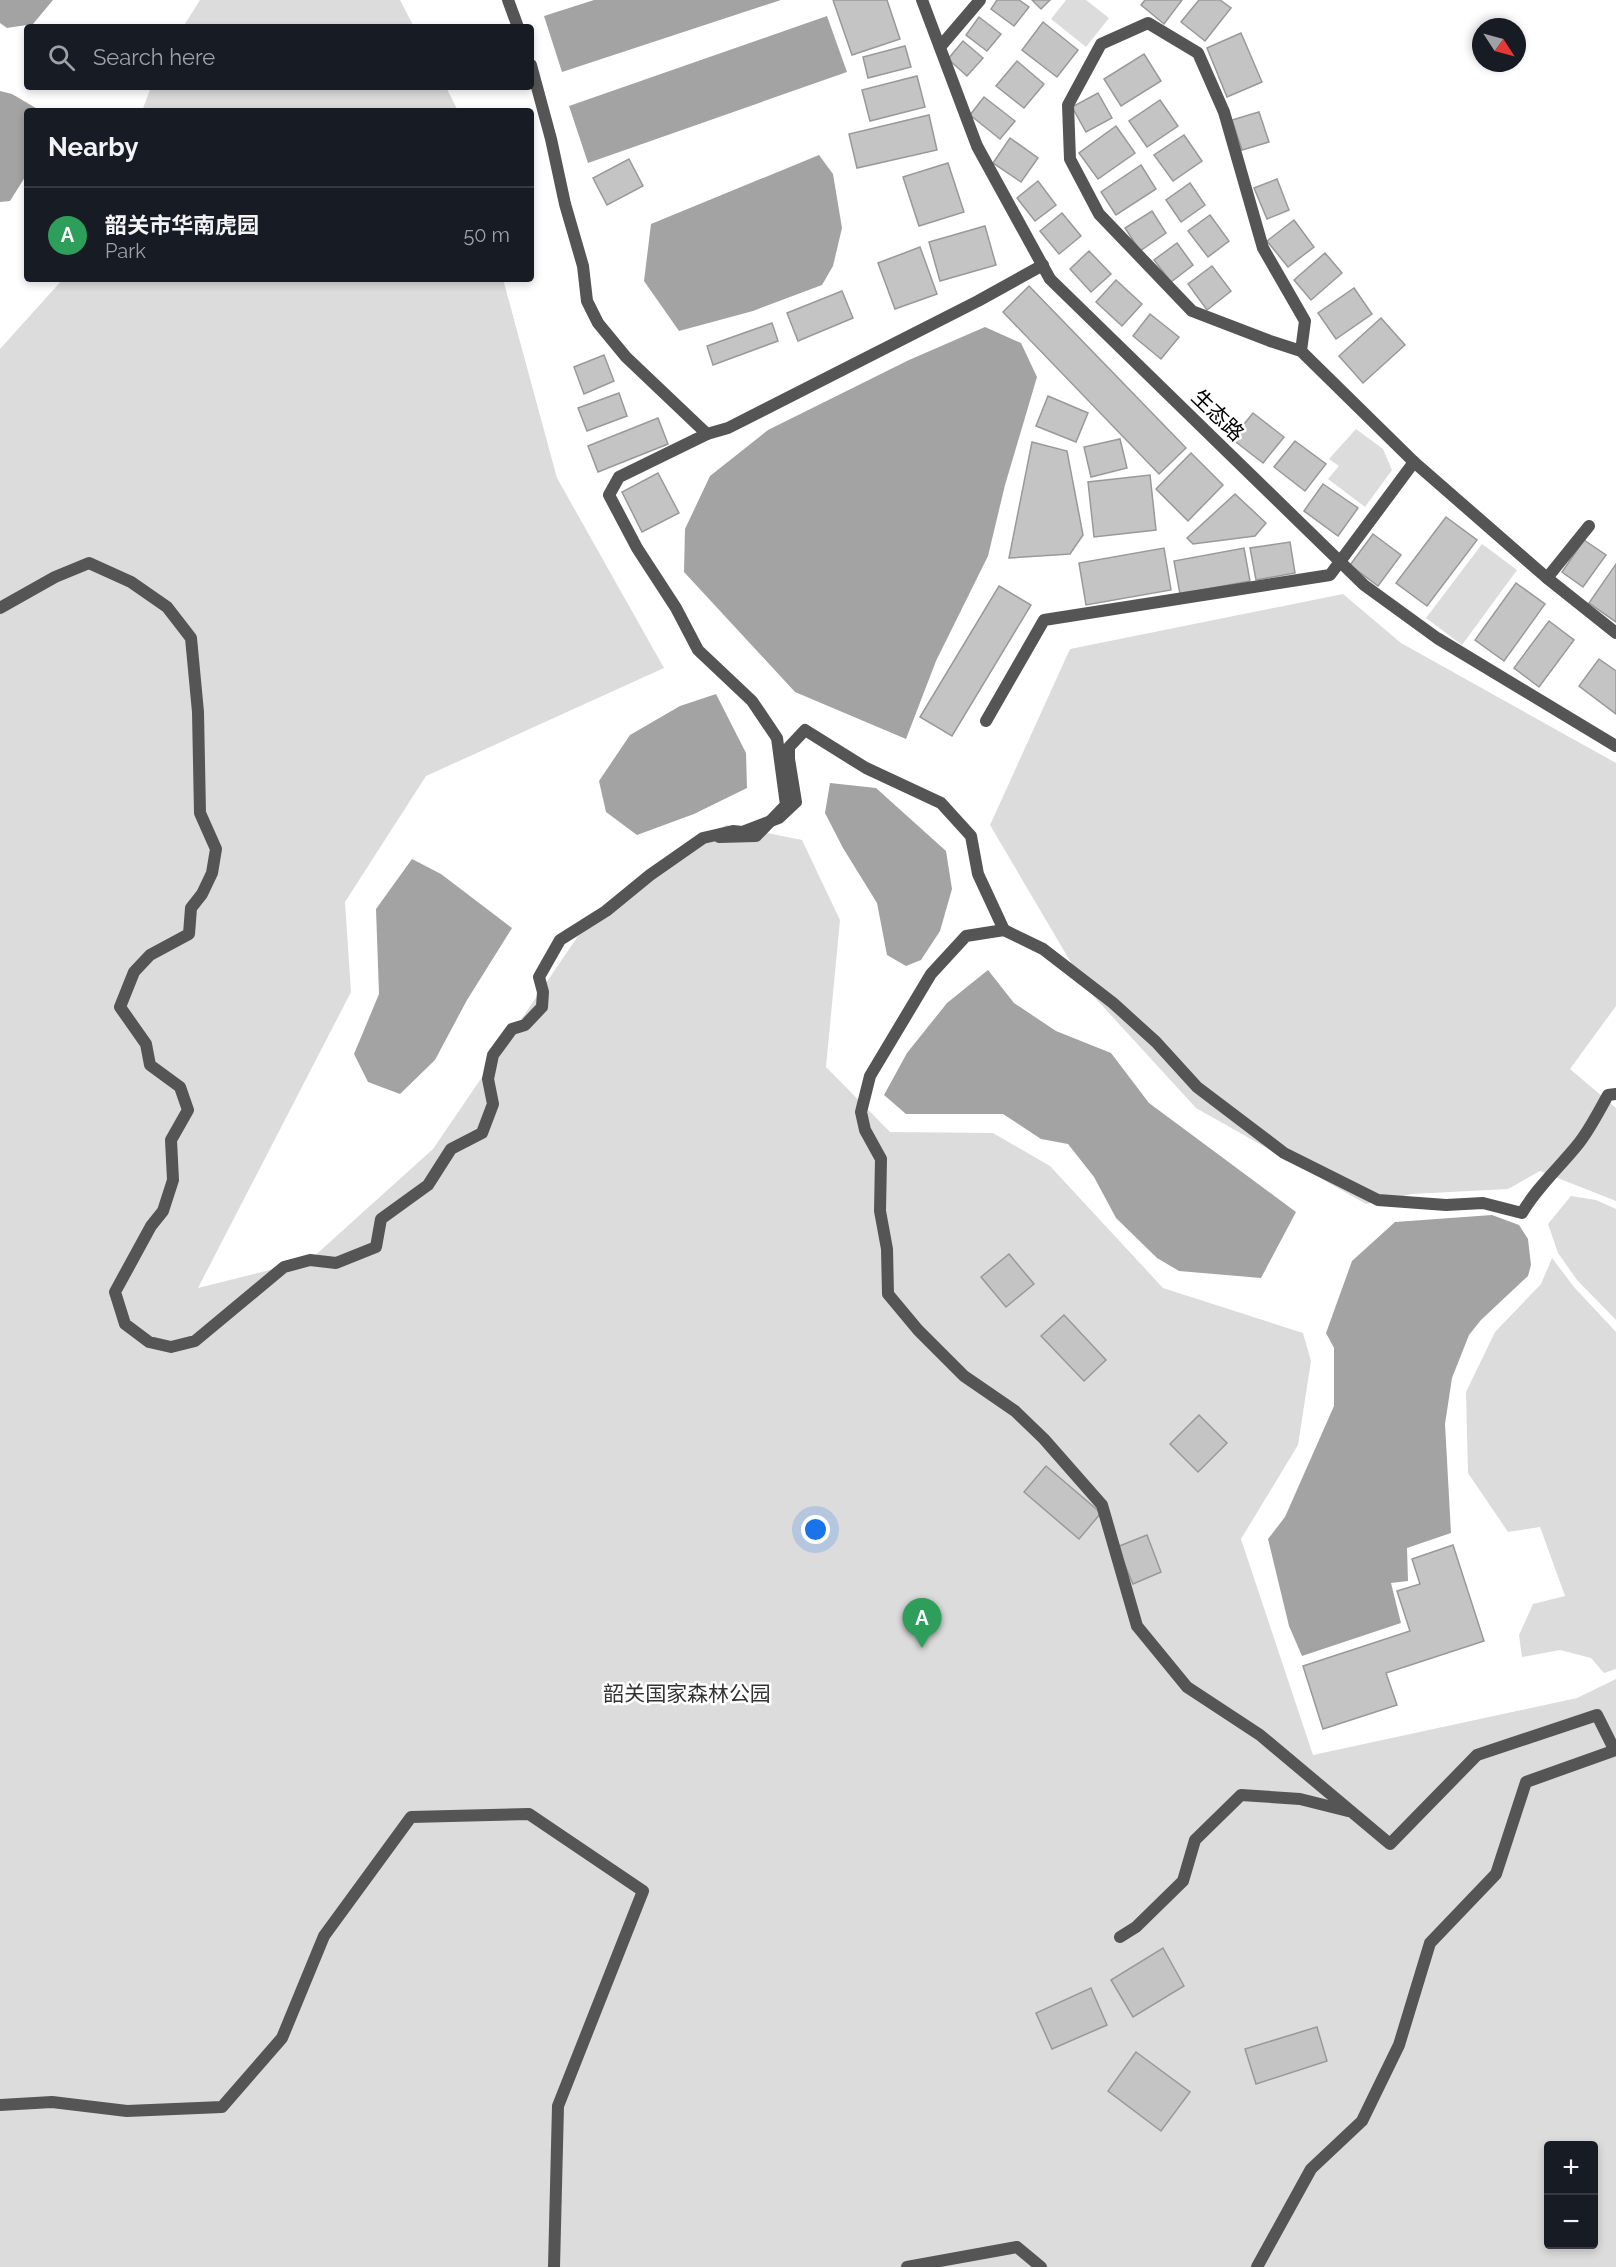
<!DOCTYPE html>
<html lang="en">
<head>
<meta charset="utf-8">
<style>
	:root { --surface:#171b24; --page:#242831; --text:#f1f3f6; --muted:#9ea1a6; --line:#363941; --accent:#b45309 }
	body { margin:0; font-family:Raleway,"Noto Sans SC",sans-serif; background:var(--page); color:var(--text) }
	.controls { position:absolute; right:18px; bottom:18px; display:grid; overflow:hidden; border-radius:6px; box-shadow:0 3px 9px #0003 }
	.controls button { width:54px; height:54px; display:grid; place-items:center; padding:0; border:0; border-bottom:2px solid var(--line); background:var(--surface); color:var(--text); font:30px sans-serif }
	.compass { position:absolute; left:1472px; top:18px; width:54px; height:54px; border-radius:50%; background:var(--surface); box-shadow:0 3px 9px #0003; rotate:126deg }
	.you { position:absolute; left:816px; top:1530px; width:21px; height:21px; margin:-15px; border:4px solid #fff; border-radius:50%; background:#1a73e8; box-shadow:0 0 0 9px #1a73e833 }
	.badge { display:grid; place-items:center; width:39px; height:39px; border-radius:50%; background:var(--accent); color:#fff; font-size:20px; font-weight:700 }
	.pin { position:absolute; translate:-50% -50px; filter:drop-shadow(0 2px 3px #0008) }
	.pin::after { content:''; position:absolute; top:32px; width:21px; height:18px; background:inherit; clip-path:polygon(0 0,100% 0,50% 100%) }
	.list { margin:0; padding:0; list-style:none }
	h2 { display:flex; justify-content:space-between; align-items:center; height:78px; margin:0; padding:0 24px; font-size:26px }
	h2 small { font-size:20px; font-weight:400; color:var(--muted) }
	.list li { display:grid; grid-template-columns:39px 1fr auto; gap:18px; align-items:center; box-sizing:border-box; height:96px; padding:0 24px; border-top:2px solid var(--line) }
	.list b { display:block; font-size:22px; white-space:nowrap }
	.list p { margin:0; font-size:20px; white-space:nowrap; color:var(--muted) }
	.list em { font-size:20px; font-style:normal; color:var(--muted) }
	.icon { flex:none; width:33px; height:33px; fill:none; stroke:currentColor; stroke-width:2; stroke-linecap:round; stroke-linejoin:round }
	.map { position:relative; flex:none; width:1616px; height:2267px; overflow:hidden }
	.search { position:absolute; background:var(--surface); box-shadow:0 3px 9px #0003; left:24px; top:24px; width:510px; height:66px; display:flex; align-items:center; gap:15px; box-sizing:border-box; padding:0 21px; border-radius:6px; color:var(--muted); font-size:22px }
	.panel { position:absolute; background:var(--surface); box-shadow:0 3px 9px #0003; left:24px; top:108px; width:510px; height:174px; border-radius:6px }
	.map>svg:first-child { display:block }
</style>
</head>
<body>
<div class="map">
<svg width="1616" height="2267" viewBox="0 0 1616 2267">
	<rect width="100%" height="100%" fill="#fff"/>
	<g fill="#dcdcdc" fill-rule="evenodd">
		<path d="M200,0H400L414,27H183Z"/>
		<path d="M1066,0H1086L1109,18L1086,47L1051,19Z"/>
		<path d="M151,87H446L458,111H142Z"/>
		<path d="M63,279H503L557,478L664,668L426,776L345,902L351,992L198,1288L310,1260L433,1149L578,936L726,825L802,840L840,920L826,1067L890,1132L993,1133L1050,1166L1163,1288L1303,1333L1311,1361L1298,1445L1241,1539L1313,1755L1577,1698L1616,1679V2267H0V349ZM1548,2146H1594V2244H1548Z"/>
		<path d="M1356,429L1383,449L1392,470L1365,507L1328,479L1339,466L1329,459Z"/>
		<path d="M1482,544L1517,570L1462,645L1426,618Z"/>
		<path d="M1343,594L1401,643L1616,763V1006L1570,1069L1616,1108V1201L1540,1171L1508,1189L1412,1194L1366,1204L1196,1108L1086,988L990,825L1070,649Z"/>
		<path d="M1571,1196L1596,1200L1616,1209V1320L1577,1280L1558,1253L1548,1224Z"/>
		<path d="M1552,1258L1574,1287L1616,1332V1669L1604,1673L1591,1658L1560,1650L1522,1657L1519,1635L1533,1604L1565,1596L1540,1527L1508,1532L1468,1473L1466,1392L1495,1332L1541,1284Z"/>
	</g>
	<g fill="#a3a3a3">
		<path d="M0,0H53L33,24L7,28L0,23Z"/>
		<path d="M594,0H781L562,72L544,16Z"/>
		<path d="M827,16L847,72L588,163L569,106Z"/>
		<path d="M0,91L12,94L41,111H27V174L10,201L0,202Z"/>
		<path d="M819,155L833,174L842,228L833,266L822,285L753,311L679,331L644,281L651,224Z"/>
		<path d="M985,327L1021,343L1037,377L1005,485L988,556L936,661L906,739L795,692L684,572L685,529L710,476L768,430L909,360Z"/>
		<path d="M716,694L746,753L747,788L694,814L637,835L606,812L599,781L630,735L680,706Z"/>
		<path d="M830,783L876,788L946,851L952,889L940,931L921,960L906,966L887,955L877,903L843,848L825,813Z"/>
		<path d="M412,859L441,874L512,928L467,1000L435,1060L400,1094L368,1082L354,1054L379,994L376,909Z"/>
		<path d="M988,970L1014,1003L1056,1031L1111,1053L1149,1103L1296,1212L1261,1278L1179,1271L1157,1258L1116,1218L1094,1177L1068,1144L1041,1139L1003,1114H906L884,1095L907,1053L947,1003Z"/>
		<path d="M1492,1215L1519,1225L1528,1239L1531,1265L1528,1276L1481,1320L1469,1335L1452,1378L1445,1424L1451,1533L1407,1548L1408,1581L1391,1583L1401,1623L1302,1656L1289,1626L1268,1539L1285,1517L1334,1406V1348L1326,1333L1352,1261L1395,1222Z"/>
	</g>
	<g fill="#c4c4c4" stroke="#999" stroke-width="1.5">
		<path d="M833,0H887L900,39L852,55Z"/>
		<path d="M997,0H1019L1029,7L1014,26L991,9Z"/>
		<path d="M1032,0H1050L1041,9Z"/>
		<path d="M1145,0H1182L1164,24L1141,5Z"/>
		<path d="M1199,0H1220L1231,8L1205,41L1181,22Z"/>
		<path d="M979,17L1001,34L987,51L966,35Z"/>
		<path d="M1043,22L1078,50L1057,77L1022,50Z"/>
		<path d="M1241,33L1262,82L1227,97L1207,48Z"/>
		<path d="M963,41L983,58L967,76L948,59Z"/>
		<path d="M905,46L911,67L868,78L863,57Z"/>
		<path d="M1144,54L1161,81L1121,106L1104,79Z"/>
		<path d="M1017,61L1044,84L1024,108L996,86Z"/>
		<path d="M917,76L925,107L870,121L862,90Z"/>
		<path d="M1098,93L1112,118L1086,132L1072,107Z"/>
		<path d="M984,97L1015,121L1000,139L970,115Z"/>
		<path d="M1160,100L1178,126L1147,147L1129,121Z"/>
		<path d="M1259,112L1269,142L1242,150L1232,120Z"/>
		<path d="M929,115L937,150L857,168L849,134Z"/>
		<path d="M1116,126L1135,153L1098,179L1079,153Z"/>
		<path d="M1184,135L1202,161L1173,181L1154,155Z"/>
		<path d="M1010,138L1038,158L1021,182L993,163Z"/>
		<path d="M629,159L643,186L607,205L593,178Z"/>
		<path d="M948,163L964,212L919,226L903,177Z"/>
		<path d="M1141,165L1156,189L1116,215L1101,192Z"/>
		<path d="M1277,179L1289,210L1267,219L1254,188Z"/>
		<path d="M1038,181L1056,205L1035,221L1017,198Z"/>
		<path d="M1190,183L1205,205L1181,222L1166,200Z"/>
		<path d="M1152,211L1166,233L1140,251L1125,228Z"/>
		<path d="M1062,213L1081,236L1059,254L1040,231Z"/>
		<path d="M1210,215L1229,241L1208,257L1188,231Z"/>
		<path d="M1294,220L1314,247L1288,267L1267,241Z"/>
		<path d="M985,226L996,265L940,281L929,242Z"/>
		<path d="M1177,243L1193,265L1171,282L1154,260Z"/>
		<path d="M920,247L937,294L895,309L878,263Z"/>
		<path d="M1089,251L1111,274L1091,292L1070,269Z"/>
		<path d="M1325,253L1342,273L1311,300L1294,280Z"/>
		<path d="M1212,266L1231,291L1207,310L1188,284Z"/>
		<path d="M1116,280L1142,304L1122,326L1096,302Z"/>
		<path d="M1029,286L1186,448L1159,474L1003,312Z"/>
		<path d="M1354,288L1372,314L1336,339L1318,313Z"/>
		<path d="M842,291L853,318L798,341L787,313Z"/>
		<path d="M1150,314L1179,337L1161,359L1133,336Z"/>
		<path d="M1381,318L1405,345L1363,383L1339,356Z"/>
		<path d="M772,323L778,341L713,365L707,346Z"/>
		<path d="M604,355L614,381L584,394L574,367Z"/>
		<path d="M619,393L627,416L587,431L578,408Z"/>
		<path d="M1048,396L1088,413L1076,442L1036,426Z"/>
		<path d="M1253,413L1284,437L1263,463L1232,439Z"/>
		<path d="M658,418L668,444L598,472L588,446Z"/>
		<path d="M1120,439L1127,468L1091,477L1084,447Z"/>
		<path d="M1295,441L1326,464L1305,491L1274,467Z"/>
		<path d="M1032,442L1067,451L1083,535L1070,554L1009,558Z"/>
		<path d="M1191,453L1223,485L1188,521L1156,489Z"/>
		<path d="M658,473L679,513L642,532L622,492Z"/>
		<path d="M1150,475L1156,530L1094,537L1088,482Z"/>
		<path d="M1323,484L1358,508L1338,536L1304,511Z"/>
		<path d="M1235,494L1266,523L1255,536L1193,544L1187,538Z"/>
		<path d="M1446,517L1477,540L1427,606L1396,583Z"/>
		<path d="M1373,534L1401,555L1378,586L1350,565Z"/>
		<path d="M1584,540L1606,555L1583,587L1562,572Z"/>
		<path d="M1290,542L1295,573L1256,580L1250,548Z"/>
		<path d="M1164,548L1171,590L1086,605L1079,563Z"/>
		<path d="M1244,548L1250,581L1180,594L1174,561Z"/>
		<path d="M1616,564V622L1589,603Z"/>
		<path d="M1516,583L1545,604L1504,661L1475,640Z"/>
		<path d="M999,586L1031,605L952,736L920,717Z"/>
		<path d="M1549,621L1574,640L1539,687L1514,668Z"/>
		<path d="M1599,659L1616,671V714L1579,686Z"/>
		<path d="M1009,1254L1034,1284L1006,1307L981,1277Z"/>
		<path d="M1064,1315L1106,1360L1084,1381L1041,1336Z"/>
		<path d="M1199,1415L1227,1443L1198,1472L1170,1444Z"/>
		<path d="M1046,1466L1101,1513L1079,1539L1024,1492Z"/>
		<path d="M1147,1535L1161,1572L1133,1584L1117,1547Z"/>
		<path d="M1453,1545L1484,1641L1386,1673L1397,1705L1323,1729L1303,1666L1410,1631L1397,1591L1420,1584L1412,1559Z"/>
		<path d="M1163,1948L1184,1986L1133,2017L1111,1980Z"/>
		<path d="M1091,1988L1107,2025L1052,2049L1036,2013Z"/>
		<path d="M1317,2027L1327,2061L1256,2084L1245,2049Z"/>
		<path d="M1136,2052L1190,2092L1161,2131L1108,2091Z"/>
	</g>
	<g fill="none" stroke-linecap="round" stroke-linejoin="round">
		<g stroke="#555" stroke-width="12">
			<path d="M0,608L55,577L89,563L131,582L167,607L191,638L198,712L200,813L216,849L212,873L202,894L191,908L189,934L150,955L134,972L120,1007L146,1044L150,1065L180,1087L188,1110L171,1140L173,1180L163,1211L151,1226L115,1292L125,1324L149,1342L171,1347L195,1341L284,1267L310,1260L336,1263L376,1247L381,1219L428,1185L451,1149L482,1133L493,1104L488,1079L493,1055L512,1029L525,1025L542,1007L543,992L539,977L560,940L606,911L650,875L703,838L733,831L742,832L779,818L796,802L789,759V747L805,730L866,768L941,803L971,836L978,874L1004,930"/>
			<path d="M1614,1749L1597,1715L1477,1755L1390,1844L1260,1735L1187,1687L1137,1626L1102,1505L1044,1439L1015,1411L964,1376L918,1330L888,1294L887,1249L880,1211L881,1159L865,1130L861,1112L870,1076L931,974L966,936L1004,930L1043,949L1113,1003L1156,1042L1197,1087L1284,1153L1378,1200L1446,1205L1483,1203L1522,1213C1537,1187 1560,1167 1579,1143C1590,1129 1599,1111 1608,1095L1616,1094"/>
			<path d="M1120,1937L1136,1927L1183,1881L1195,1840L1241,1795L1300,1799L1348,1811"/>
		</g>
		<g stroke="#555" stroke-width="12">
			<path d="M508,0L518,27"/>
			<path d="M940,47L980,0"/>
			<path d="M531,65L551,139L565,204L583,266L587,301L598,323L626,357L707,434L728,428L978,301L1043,265"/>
			<path d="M707,434L619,477L609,495L637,548L676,608L698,650L752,701L777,738L786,805L756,836L719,837"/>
			<path d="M1414,462L1547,578L1589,526"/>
			<path d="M1547,578L1616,633"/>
			<path d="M986,721L1044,620L1330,575L1414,462L1301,351L1305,321L1263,248L1224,112L1198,53L1148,23L1101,44L1068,105L1070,159L1099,214L1192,311L1270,341L1301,351"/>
			<path d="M0,2105L52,2102L127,2111L222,2107L282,2038L324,1936L411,1817L529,1814L643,1891L558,2106L554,2267"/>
			<path d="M907,2267L1017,2247L1041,2267"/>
			<path d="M1257,2267L1311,2169L1362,2121L1399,2045L1430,1943L1496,1874L1526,1782L1616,1750"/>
		</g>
		<path stroke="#555" stroke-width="12" d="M922,0L977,146L1050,279L1364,585L1437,638L1616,746"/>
	</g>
	<g text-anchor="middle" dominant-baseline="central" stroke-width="5" stroke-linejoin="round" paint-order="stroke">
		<g font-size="21" fill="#000" stroke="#fff">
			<text transform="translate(1218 415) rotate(44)">生态路</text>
		</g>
		<g font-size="21" fill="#333" stroke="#fff">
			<text x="687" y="1693">韶关国家森林公园</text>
		</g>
	</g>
</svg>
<div class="controls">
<button>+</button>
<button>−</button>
</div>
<svg class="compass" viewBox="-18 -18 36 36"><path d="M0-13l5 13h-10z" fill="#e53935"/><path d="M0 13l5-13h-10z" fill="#9ea1a6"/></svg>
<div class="you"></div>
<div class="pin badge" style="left:922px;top:1648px;background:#2e9e5b">A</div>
<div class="search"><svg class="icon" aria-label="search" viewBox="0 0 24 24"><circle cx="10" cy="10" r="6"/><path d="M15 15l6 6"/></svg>Search here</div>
<section class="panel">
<h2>Nearby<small></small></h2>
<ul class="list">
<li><span class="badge" style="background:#2e9e5b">A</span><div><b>韶关市华南虎园</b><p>Park</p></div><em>50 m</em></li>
</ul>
</section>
</div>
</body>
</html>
